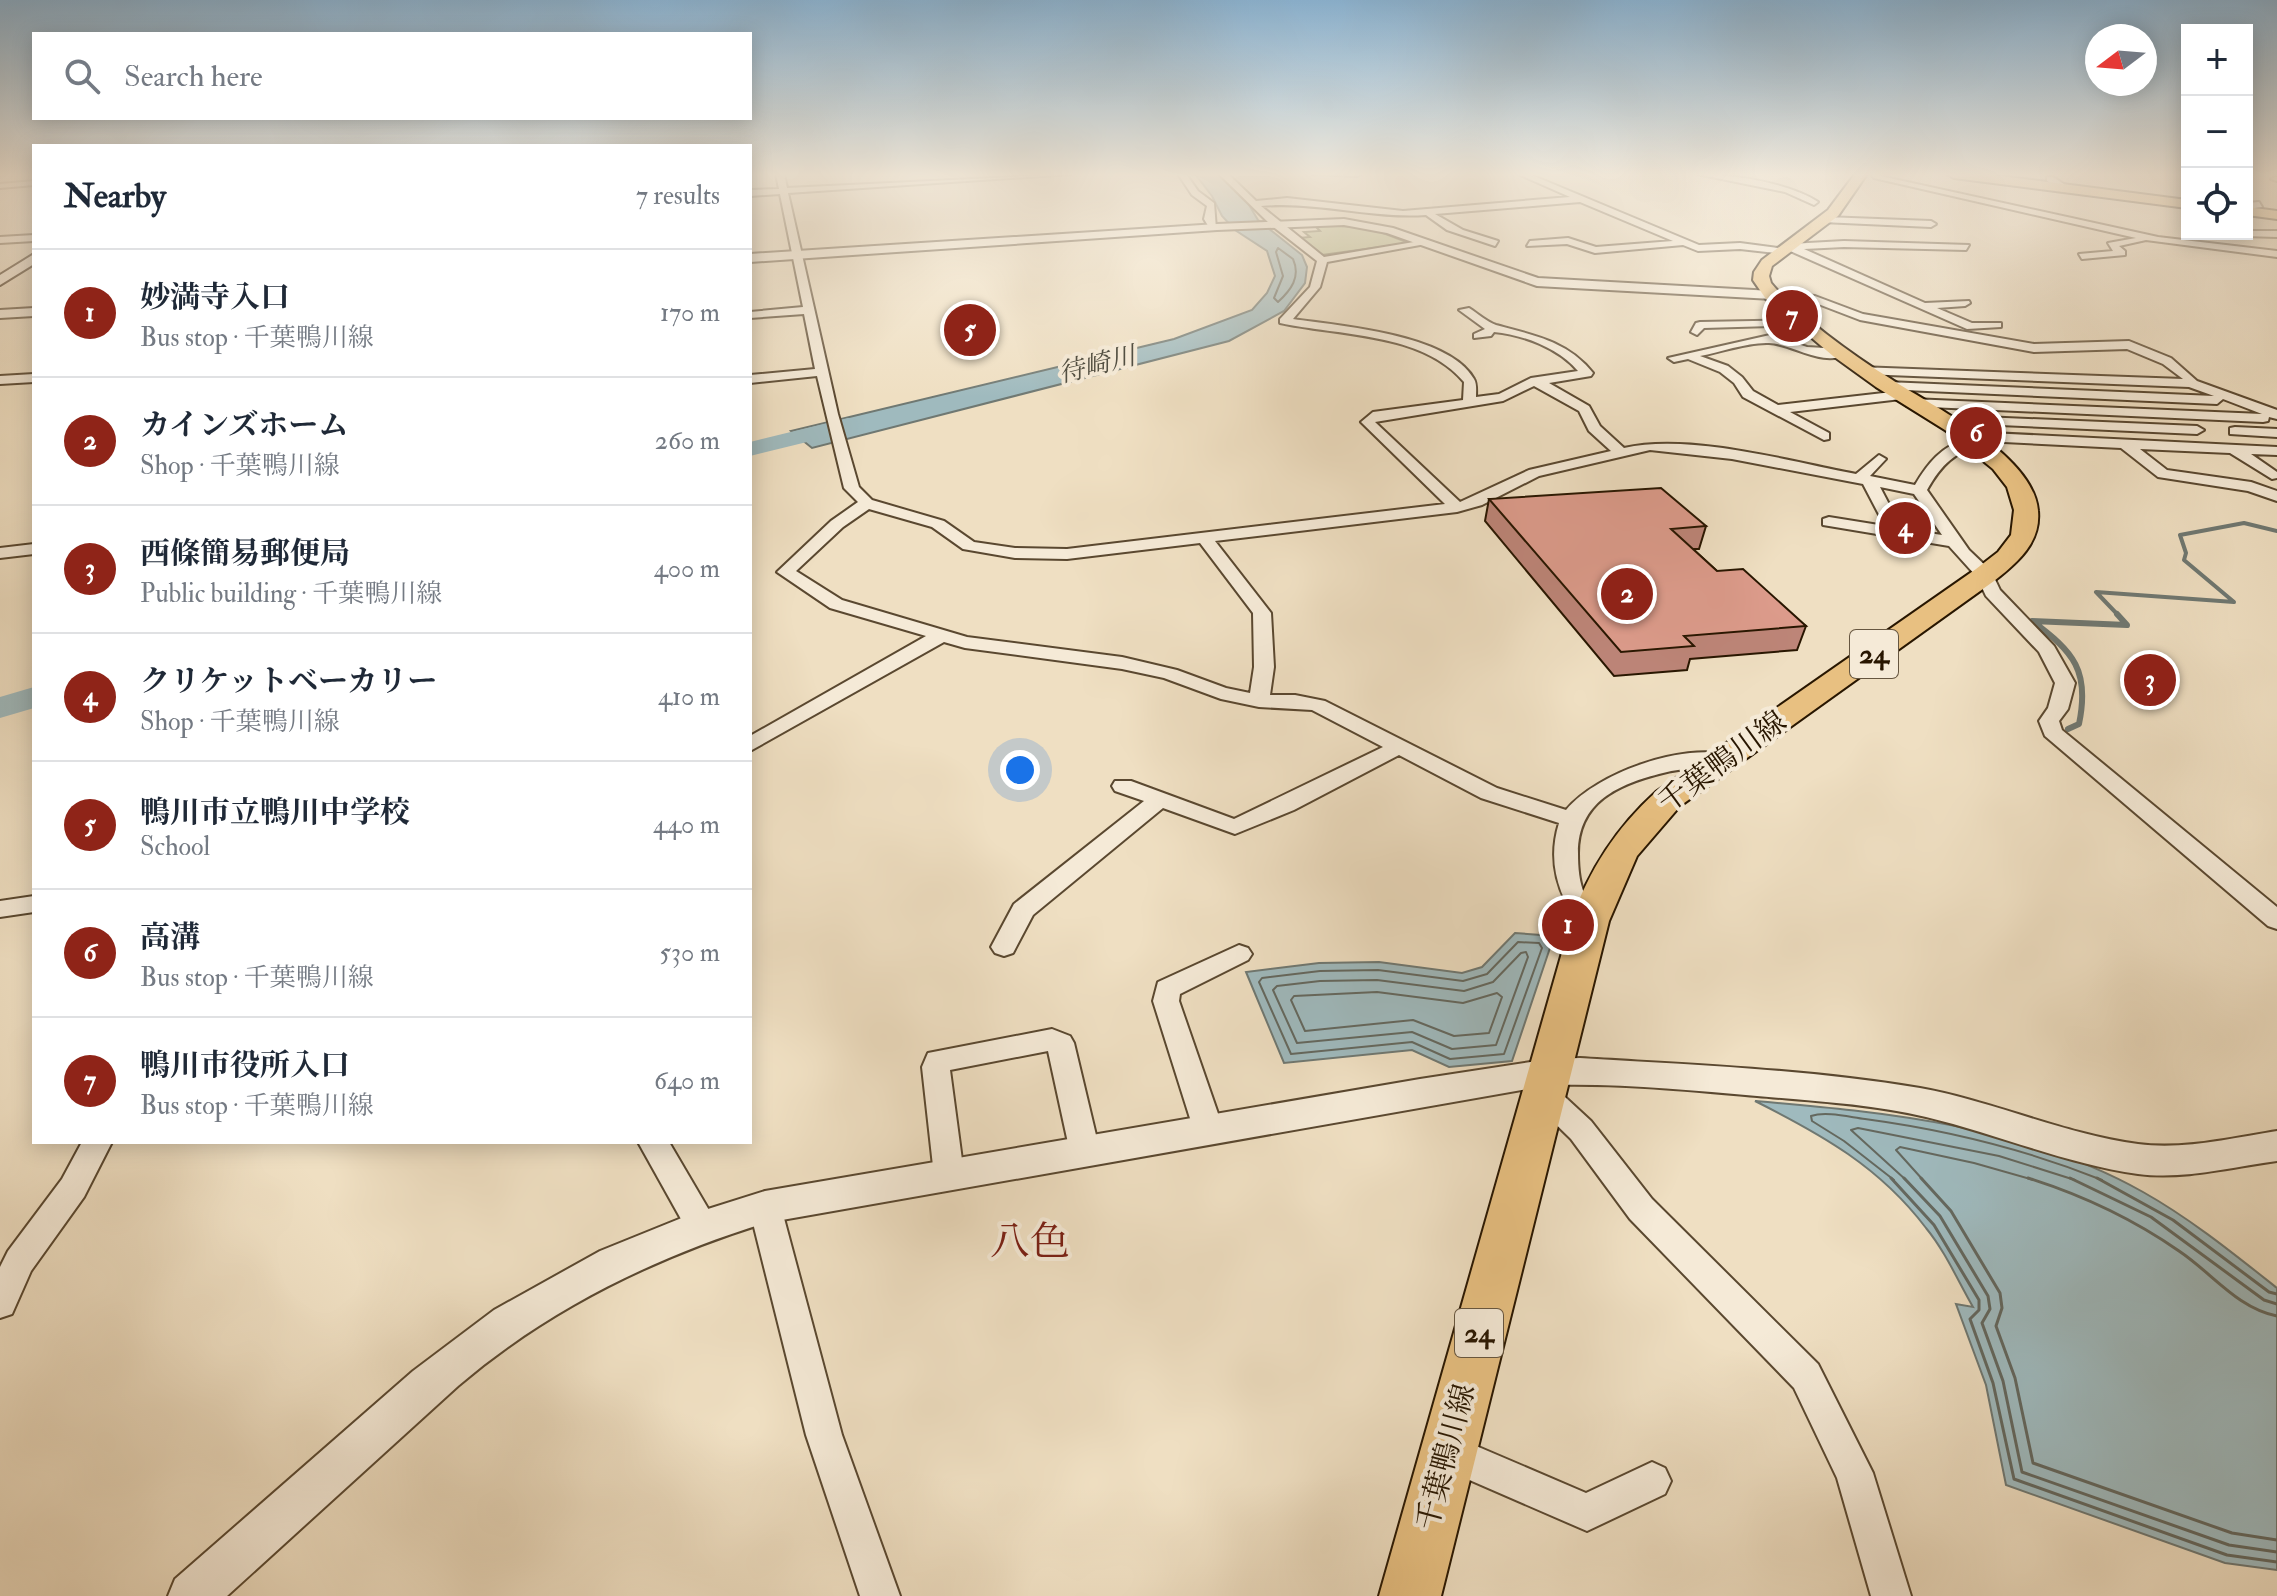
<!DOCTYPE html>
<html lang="en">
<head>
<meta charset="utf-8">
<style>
	:root { --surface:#fff; --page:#f6f6f7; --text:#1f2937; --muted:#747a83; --line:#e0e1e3; --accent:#8f2418 }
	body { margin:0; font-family:"IM FELL Double Pica","Noto Serif JP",serif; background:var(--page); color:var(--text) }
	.controls { position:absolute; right:24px; top:24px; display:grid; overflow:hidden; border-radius:0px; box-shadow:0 4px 20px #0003 }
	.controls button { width:72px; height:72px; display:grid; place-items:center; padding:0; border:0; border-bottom:2px solid var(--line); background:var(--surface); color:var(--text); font:40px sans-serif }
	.compass { position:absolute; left:2085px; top:24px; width:72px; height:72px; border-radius:50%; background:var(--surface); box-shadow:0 4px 20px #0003; rotate:254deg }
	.you { position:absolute; left:1020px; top:770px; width:28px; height:28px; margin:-20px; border:6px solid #fff; border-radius:50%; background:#1a73e8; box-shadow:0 0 0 12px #1a73e833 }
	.badge { display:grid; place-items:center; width:52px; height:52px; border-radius:50%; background:var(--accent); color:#fff; font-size:26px; font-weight:700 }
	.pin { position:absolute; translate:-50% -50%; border:4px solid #fff; box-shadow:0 2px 8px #0006 }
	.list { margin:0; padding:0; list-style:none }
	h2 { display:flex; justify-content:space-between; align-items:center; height:104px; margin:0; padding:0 32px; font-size:34px }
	h2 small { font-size:26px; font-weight:400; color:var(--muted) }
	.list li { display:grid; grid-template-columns:52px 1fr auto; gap:24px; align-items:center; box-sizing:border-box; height:128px; padding:0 32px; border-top:2px solid var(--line) }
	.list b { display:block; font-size:30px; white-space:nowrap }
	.list p { margin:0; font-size:26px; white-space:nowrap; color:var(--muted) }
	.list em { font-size:26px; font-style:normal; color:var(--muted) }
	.icon { flex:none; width:44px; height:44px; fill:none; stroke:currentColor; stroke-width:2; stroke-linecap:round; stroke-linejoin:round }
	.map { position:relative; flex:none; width:2277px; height:1596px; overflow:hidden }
	.search { position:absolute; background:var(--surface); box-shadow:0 4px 20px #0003; left:32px; top:32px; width:720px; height:88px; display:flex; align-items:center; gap:20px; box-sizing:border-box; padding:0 28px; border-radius:0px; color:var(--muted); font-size:30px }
	.panel { position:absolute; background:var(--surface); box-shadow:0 4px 20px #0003; left:32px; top:144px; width:720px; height:1000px; border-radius:0px }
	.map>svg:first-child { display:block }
</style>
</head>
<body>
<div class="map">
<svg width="2277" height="1596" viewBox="0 0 2277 1596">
	<rect width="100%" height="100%" fill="#efdfc2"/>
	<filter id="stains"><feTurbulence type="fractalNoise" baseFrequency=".0025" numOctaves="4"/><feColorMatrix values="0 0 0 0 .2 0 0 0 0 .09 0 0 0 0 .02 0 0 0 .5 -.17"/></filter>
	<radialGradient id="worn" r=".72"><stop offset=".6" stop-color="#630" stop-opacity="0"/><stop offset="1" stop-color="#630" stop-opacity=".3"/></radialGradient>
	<path fill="#bec190" stroke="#736c48" stroke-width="2" d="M1313,224L1370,228L1409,243L1322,255L1298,238L1310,237L1304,232L1320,231Z"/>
	<g fill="#9fbabe" stroke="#6f7872" stroke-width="2">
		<path d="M1195,174H1218L1249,205L1258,220L1302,255L1307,267L1305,283L1284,311L1229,341L812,448L791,431L1174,339L1252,310L1267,293L1275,276L1267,251L1235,230L1222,216L1212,196Z"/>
		<path d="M1515,933L1554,936L1512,1061L1449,1067L1412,1050L1284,1063L1246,972L1319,963L1379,962L1462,973L1482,967Z"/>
		<path d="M1755,1101C1885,1112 2027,1126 2143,1192C2191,1219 2234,1254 2277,1288V1570L2225,1563L2006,1485L1986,1385L1956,1304L1973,1307C1958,1281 1945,1251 1926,1228C1880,1167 1821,1134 1755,1101Z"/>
	</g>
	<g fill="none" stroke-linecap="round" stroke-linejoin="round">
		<g stroke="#64685f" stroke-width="2">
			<path d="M1278,248L1293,259C1301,277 1291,290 1278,302L1274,298L1283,276L1276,252Z"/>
			<path d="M1518,942L1539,943L1542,948L1504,1054L1450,1059L1412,1042L1291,1054L1259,982L1262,978L1320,971L1378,970L1463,981L1487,974Z"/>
			<path d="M1526,952L1528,957L1496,1045L1452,1049L1412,1032L1297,1043L1273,990L1277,986L1320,981L1377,980L1464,991L1493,982L1521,953Z"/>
			<path d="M1377,992L1463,1003L1497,993L1502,997L1489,1033L1454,1036L1413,1020L1305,1031L1291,1000L1294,996Z"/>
			<path d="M1894,1180L1844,1141L1812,1121L1811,1116C1826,1111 1849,1117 1865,1119C1947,1130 2025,1149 2102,1180"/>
			<path d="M1906,1180L1851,1130L1858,1128L1999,1156L2075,1180"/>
			<path d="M1923,1180L1896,1150L1900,1147L1974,1163L2034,1180"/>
		</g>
		<g stroke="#64685f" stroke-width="3">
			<path d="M1891,1178L1934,1225L1979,1300V1310L1970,1319L1993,1383L2014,1479L2227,1555L2277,1562"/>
			<path d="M1904,1178L1940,1216L1988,1296L1990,1309L1982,1323L2003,1381L2022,1472L2229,1545L2277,1552"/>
			<path d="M1921,1178L1951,1211L2000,1293L2002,1308L1996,1326L2015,1378L2033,1463L2232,1533L2277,1540"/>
			<path d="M2028,1178C2082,1195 2133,1219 2179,1251C2212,1273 2237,1308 2277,1316"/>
			<path d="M2070,1178L2151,1217L2264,1300L2277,1304"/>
			<path d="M2097,1178L2173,1220L2269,1292L2277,1294"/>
		</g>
		<path stroke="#6f7872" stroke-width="4" d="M2119,616L2096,592L2234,602L2184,560L2186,553L2180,535L2244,523L2277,531"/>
		<path stroke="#6f7872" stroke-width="6" d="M2068,729L2079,724C2090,671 2074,652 2032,621L2127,625L2117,614"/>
		<g fill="#9fbabe" fill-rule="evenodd">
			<path d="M848,418L856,420L860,425L856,430L750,456V442Z"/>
			<path d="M34,687V708L0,718V697Z"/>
		</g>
		<g stroke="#5a4830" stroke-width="4">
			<g id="minor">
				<path d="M776,174H784L787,188L1072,174L788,193L838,414L859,487L872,500L944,521L974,542L1015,548L1067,549L1445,504L1361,422L1373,412L1463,400L1464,382C1422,332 1339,336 1280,323V319L1310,287L1317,261L1271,225L1219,174H1228L1256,201L1287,198L1403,211L1570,197L1518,174H1529L1699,245L1740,243L1786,249L1790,244L1844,241L1969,245L1966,250L1844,247L1804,249L1925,303L1969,301L1970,303L1965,306L1937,308L1972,323H2001V327L1967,329L1788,250L1784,254L1740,249L1698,251L1683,245L1595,253L1567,244L1527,246L1530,241L1568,238L1596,247L1673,241L1580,202L1435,214L1463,230L1498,241L1495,246L1447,230L1426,215C1371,219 1316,201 1261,206L1324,257L1426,240L1431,243L1327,262L1320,287L1293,319C1340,326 1449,334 1474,379C1477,384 1476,391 1476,397L1499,394L1531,378L1578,371C1558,348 1524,335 1494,332L1491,336L1474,338V334L1485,329L1459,310L1469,308C1477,313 1487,322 1496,325C1533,335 1568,341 1593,373L1591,376L1549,383L1589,406L1600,426L1624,448C1689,433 1789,461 1856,474L1879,455L1886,459L1870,476L1915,485C1928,463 1941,447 1966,439L1963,436L1970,432L2277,447V455L2251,454L2277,472V478L2272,479L2230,453L2140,449L2167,470L2251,482L2277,491V501L2248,491L2158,477L2121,448L1984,441L1983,445C1955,451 1941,465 1927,490L1969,550L1991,571L2000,590L2054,646L2075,683L2068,709L2059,721L2062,730L2277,907V929L2268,926L2045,736L2039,721L2048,708L2055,683L2039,652L1986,596L1977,577L1949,546L1823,525V519L1829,517L1885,526L1863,484L1732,459L1650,450L1539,476L1482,505L1457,512L1215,541L1271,613L1274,667L1270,695H1295L1325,701L1497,788L1566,810C1597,773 1682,743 1729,755L1733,759L1729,763C1708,769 1685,767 1663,773C1618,784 1578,802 1578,853C1578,867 1579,883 1585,895C1590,905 1597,912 1602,921L1599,927L1590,930L1581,927C1558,895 1547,862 1559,823L1481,798L1399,755L1294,810L1235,834L1163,808L1033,915L1013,953L1004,956L995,953L991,947L1014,904L1144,801L1115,791L1112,786L1115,781H1131L1234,819L1383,747L1312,710L1259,707L1221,699L1164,678L1122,669L965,648L944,642L750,751V736L926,636L830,608L777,572L831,521L858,502L844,488L817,376L750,383V375L815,369L804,314L750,318V312L803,307L780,194L750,196V190L779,189ZM1534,386L1579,411L1589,431L1611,451L1529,470L1460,502L1375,422L1503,401ZM1880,487L1914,494L1942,535L1902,529ZM869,509L932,527L963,549L1015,558L1067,559L1200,543L1253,613L1254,667L1250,693L1226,688L1177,670L1122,657L967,637L842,600L796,571L843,527Z"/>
				<path d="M1178,174H1186L1198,191L1214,203L1216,229H1210L1204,219L1207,206L1192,195Z"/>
				<path d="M1311,174H1361L1357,176Z"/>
				<path d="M1697,174C1731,174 1790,183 1818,202L1814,205L1785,192Z"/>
				<path d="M1871,174L2158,237L2277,251V257L2146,240L2119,246L2125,251V255L2082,259L2079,254L2113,251L2108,243L2136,238L1874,178Z"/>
				<path d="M2047,177H2053L2070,188L2063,190L2047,181Z"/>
				<path d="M2275,177H2277V181L2271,179Z"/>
				<path d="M34,181V185L0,188V184Z"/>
				<path d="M2259,202L2262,207L2247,209V203Z"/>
				<path d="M1825,217L1931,221L1936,224L1931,227L1822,222Z"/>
				<path d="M2247,231H2277V237L2244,236Z"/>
				<path d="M34,235V241L0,243V237Z"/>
				<path d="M1772,292L1815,296L1863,314L2034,344L2129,341L2171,358L2197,381L2277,410V419L2269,417L2268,421L2263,422L1907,406V400L1912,399L2262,414L2223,399L2217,404L1882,389V383L1887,382L2214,396L2189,387L1863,374L1859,373V367L2183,379L2163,364L2127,349L2034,352L1860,320L1813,302L1768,297L1767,295Z"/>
				<path d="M1806,320L1810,321V325L1704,328L1697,335L1691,332L1696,323L1700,322Z"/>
				<path d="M1770,335L1807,347L1842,349L1848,353C1825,369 1793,344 1769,343C1748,342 1721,352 1700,356L1728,366L1742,377L1753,391L1778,405L1901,391L1907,395L1901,399L1790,412L1829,433V439L1824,440L1743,397L1734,383L1720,372L1688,359L1674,362L1668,358Z"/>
				<path d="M34,374V382L0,384V376Z"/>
				<path d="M1959,416L2197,426L2204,430L2197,434L1954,423V417Z"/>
				<path d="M2235,427L2277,429V437L2230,434V428Z"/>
				<path d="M34,544V554L0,558V548Z"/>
				<path d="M34,896V912L0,917V901Z"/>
				<path d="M1239,945L1248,948L1252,954L1248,960L1180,994L1179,1001L1224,1131L1219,1140L1209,1143L1199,1140L1194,1131L1153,1001L1158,982Z"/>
				<path d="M1052,1029L1070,1036L1074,1043L1100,1152L1096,1161L1085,1165L1074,1161L1070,1152L1048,1051L950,1070L964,1175L960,1184L949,1188L938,1184L934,1175L922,1067L928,1053Z"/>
				<path d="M1542,1082L1552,1085L1591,1121L1652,1199L1818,1364L1873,1473L1911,1596H1871L1837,1478L1794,1388L1630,1219L1571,1139L1532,1101L1528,1093L1532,1085Z"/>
				<path d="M82,1142H112L84,1197L31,1271L12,1314L0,1318V1267L8,1251L62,1179Z"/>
				<path d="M638,1142H669L713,1217L718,1227L713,1237L702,1241L691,1237Z"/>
				<path d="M765,1193L776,1197L781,1207L842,1435L900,1596H860L806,1435L749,1207L754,1197Z"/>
				<path d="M1448,1434L1586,1493L1652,1462L1665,1468L1671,1481L1665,1494L1587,1531L1435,1465L1430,1452L1435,1439Z"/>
			</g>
		</g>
		<g stroke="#5a4830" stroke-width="4">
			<g id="tertiary">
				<path d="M1344,219L1393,228L1538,278L1772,291L1778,295L1772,299L1537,286L1387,233L1344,225L1217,230L750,262V254L1217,224Z"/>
				<path d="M34,308V316L0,318V310Z"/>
				<path d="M1580,1058C1693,1065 1807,1069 1920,1088C1993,1101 2063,1134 2138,1144C2184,1150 2232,1138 2277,1131V1161C2232,1167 2184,1180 2138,1174C2066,1164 1997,1134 1926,1117C1871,1104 1813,1101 1757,1096C1689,1090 1619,1083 1550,1085L765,1223C653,1258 548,1309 458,1386L227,1596H168L175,1579L413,1371L494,1310L600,1251L689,1215L765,1191L1420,1079L1550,1059Z"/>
			</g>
		</g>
		<g stroke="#281600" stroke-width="4">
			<path id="secondary" d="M34,254V264L0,285V275Z"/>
		</g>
		<g stroke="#281600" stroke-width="4">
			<path id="primary" d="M1855,174H1867L1838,216L1772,266L1769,276L1771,283C1798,316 1854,356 1891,379C1933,407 2034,455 2038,511C2041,543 2017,563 1994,581L1680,806L1637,856L1609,921L1441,1596H1379L1571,921C1589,870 1616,828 1656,792L1976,569L1998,552L2011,535L2014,510L2007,487L1993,469L1945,430L1876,387L1833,356L1766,299L1753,280L1754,272L1762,260L1828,210Z"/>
		</g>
		<g stroke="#281600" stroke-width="4">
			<g id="trunk">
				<path d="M1947,174H1985L2187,200V208L1954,178Z"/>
				<path d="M2247,207L2277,211V219L2247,215Z"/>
			</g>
		</g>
		<use href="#minor" fill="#f5ead7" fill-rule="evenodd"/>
		<use href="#tertiary" fill="#f5ead7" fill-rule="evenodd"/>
		<use href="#secondary" fill="#f5ead7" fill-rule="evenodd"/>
		<use href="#primary" fill="#e8c081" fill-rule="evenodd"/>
		<use href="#trunk" fill="#e8c081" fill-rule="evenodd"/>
	</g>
	<path fill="#bd8578" stroke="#281600" stroke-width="2" d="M1489,499L1706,526L1699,549H1693L1717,571L1806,626L1797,650L1690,659L1687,670L1614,676L1485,521Z"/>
	<path fill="#dc9b8b" stroke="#281600" stroke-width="2" d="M1661,488L1706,526L1671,529L1717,571L1743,569L1806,626L1684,636L1694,646L1621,652L1489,499Z"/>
	<linearGradient id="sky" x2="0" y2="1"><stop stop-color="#8bb6d7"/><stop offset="0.44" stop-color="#f8f1e4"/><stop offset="1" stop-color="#f8f1e4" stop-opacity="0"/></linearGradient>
	<rect width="2277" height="397" fill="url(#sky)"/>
	<g text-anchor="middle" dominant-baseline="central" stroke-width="8" stroke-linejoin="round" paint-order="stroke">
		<g font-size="26" font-style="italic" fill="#524f42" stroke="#f5ead7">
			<text transform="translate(1097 365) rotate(-14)">待崎川</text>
		</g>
		<g fill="#f5ead7" stroke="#665640" stroke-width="2">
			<rect x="1850" y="630" width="48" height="48" rx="6"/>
			<rect x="1455" y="1309" width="48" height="48" rx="6"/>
		</g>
		<g font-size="28" font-weight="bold" fill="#281600">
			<text x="1874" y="654">24</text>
			<text x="1479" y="1333">24</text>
		</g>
		<g font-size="30" fill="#281600" stroke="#f5ead7">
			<text transform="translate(1722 762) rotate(-36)">千葉鴨川線</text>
			<text transform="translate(1446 1457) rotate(-75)">千葉鴨川線</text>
		</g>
		<g font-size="40" fill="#7a1f14" stroke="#f5ead7">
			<text x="1030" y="1242">八色</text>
		</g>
	</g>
	<rect width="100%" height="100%" filter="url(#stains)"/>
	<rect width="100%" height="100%" fill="url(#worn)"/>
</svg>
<div class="controls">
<button>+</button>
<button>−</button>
<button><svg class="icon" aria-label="locate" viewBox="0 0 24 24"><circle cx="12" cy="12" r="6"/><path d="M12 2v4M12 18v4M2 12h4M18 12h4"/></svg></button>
</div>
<svg class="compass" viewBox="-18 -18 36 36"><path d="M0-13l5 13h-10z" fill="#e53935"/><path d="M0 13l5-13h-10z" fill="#747a83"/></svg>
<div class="you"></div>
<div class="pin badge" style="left:1568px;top:925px">1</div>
<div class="pin badge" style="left:1627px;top:594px">2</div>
<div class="pin badge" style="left:2150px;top:680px">3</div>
<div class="pin badge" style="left:1905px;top:528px">4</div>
<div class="pin badge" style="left:970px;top:330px">5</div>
<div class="pin badge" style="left:1976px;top:433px">6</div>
<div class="pin badge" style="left:1792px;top:316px">7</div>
<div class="search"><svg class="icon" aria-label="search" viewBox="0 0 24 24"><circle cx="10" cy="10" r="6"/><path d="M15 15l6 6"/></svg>Search here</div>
<section class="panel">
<h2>Nearby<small>7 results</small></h2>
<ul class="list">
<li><span class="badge">1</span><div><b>妙満寺入口</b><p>Bus stop · 千葉鴨川線</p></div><em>170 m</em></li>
<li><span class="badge">2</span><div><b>カインズホーム</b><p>Shop · 千葉鴨川線</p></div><em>260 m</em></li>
<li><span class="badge">3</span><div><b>西條簡易郵便局</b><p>Public building · 千葉鴨川線</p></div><em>400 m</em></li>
<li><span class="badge">4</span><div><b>クリケットベーカリー</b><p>Shop · 千葉鴨川線</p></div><em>410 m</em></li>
<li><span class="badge">5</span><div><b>鴨川市立鴨川中学校</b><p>School</p></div><em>440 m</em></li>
<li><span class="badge">6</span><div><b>高溝</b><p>Bus stop · 千葉鴨川線</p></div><em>530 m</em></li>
<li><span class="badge">7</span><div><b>鴨川市役所入口</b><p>Bus stop · 千葉鴨川線</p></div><em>640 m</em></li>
</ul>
</section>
</div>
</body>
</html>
